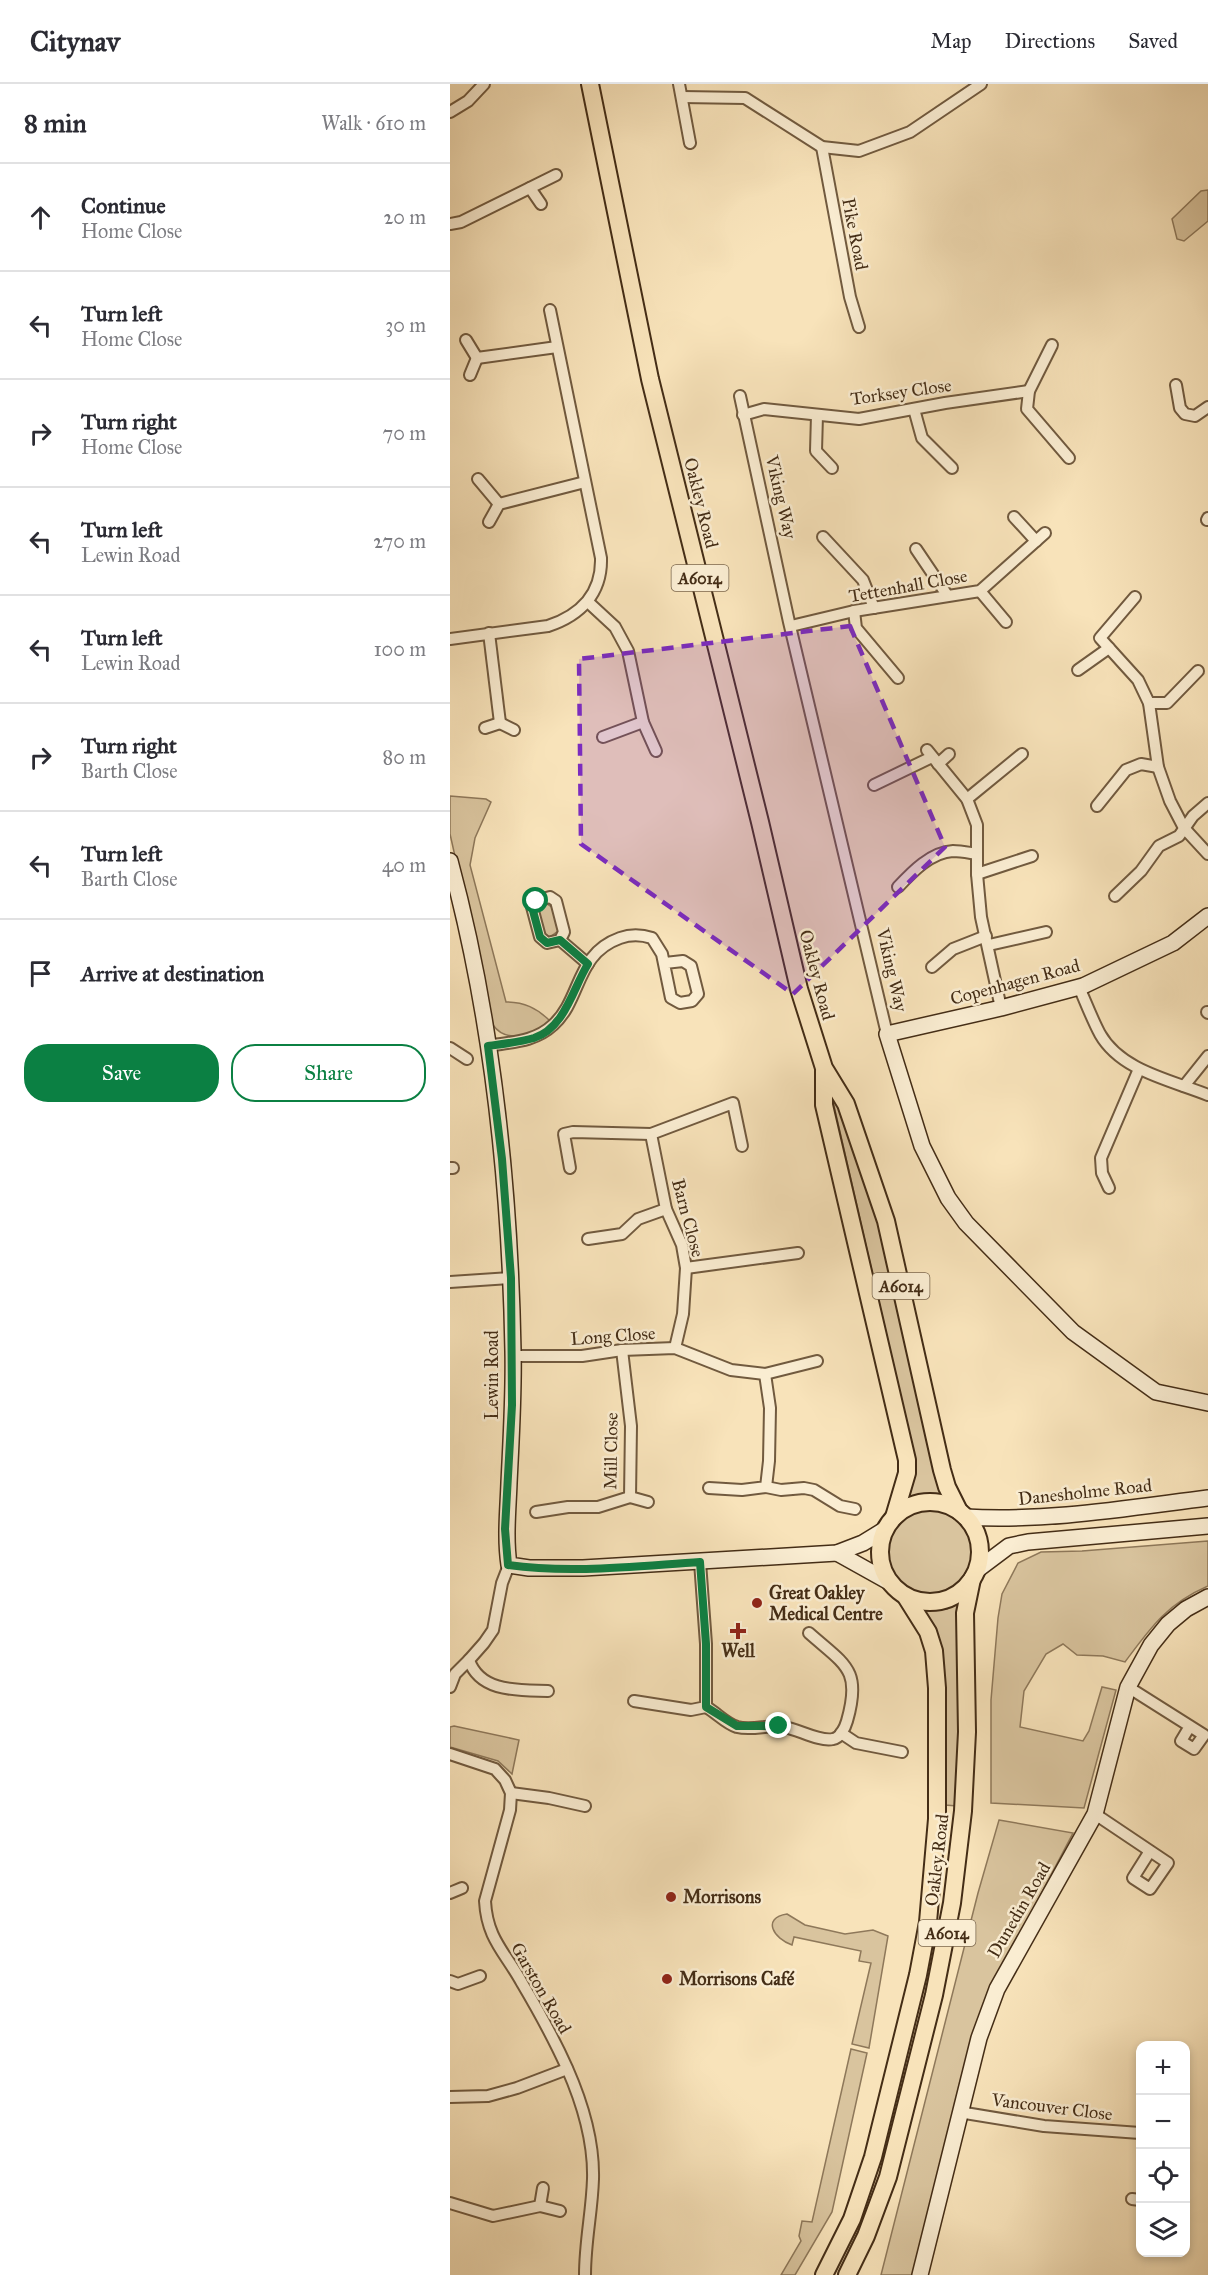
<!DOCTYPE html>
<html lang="en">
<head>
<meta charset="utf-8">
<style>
	:root { --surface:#fff; --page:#f2f2f3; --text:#2b2b33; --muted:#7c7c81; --line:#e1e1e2; --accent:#0b8043 }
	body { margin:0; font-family:"IM FELL Great Primer",serif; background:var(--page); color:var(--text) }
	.controls { position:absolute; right:18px; bottom:18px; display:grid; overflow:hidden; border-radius:12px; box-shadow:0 3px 9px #0003 }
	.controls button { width:54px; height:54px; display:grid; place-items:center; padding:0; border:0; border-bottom:2px solid var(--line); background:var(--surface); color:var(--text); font:30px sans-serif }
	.stop { position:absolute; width:18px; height:18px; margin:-14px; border:4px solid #0b8043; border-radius:50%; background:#fff }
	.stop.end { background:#0b8043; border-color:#fff; box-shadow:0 2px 6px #0008 }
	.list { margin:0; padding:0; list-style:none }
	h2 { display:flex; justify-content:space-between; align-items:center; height:78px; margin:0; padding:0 24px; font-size:26px }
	h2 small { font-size:20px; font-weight:400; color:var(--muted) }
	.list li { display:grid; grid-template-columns:39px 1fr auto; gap:18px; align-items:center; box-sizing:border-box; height:108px; padding:0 24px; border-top:2px solid var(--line) }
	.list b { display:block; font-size:22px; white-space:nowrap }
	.list p { margin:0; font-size:20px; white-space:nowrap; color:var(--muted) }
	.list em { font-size:20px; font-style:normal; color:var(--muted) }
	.actions { display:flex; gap:12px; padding:18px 24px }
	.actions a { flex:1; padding:14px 0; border:2px solid var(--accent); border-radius:24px; text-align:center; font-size:21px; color:var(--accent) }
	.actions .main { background:var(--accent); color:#fff }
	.icon { flex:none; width:33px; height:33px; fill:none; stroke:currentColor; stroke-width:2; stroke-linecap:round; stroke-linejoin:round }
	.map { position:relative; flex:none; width:758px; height:2191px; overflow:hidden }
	header { display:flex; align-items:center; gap:36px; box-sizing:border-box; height:84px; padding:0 30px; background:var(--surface); border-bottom:2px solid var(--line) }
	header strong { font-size:28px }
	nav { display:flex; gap:33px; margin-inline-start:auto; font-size:21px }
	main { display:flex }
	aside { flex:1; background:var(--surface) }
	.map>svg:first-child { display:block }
</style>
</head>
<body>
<header>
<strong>Citynav</strong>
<nav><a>Map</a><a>Directions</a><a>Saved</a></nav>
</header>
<main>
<aside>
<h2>8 min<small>Walk · 610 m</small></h2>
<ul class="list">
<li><svg class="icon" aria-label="ahead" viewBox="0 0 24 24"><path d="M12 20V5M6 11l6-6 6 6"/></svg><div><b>Continue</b><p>Home Close</p></div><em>20 m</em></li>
<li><svg class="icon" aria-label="left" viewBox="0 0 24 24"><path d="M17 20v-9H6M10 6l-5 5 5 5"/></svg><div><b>Turn left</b><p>Home Close</p></div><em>30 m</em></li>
<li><svg class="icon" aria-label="right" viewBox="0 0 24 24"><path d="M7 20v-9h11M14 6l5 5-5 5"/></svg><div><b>Turn right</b><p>Home Close</p></div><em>70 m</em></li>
<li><svg class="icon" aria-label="left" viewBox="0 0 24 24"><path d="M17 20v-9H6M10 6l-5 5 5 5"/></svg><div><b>Turn left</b><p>Lewin Road</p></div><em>270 m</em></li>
<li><svg class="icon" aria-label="left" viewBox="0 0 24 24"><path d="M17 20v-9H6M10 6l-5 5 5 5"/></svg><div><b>Turn left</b><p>Lewin Road</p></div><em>100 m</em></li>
<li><svg class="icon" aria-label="right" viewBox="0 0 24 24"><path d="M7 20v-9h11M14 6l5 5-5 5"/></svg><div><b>Turn right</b><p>Barth Close</p></div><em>80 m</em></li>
<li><svg class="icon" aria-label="left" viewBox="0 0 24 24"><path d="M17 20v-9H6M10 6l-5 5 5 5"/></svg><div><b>Turn left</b><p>Barth Close</p></div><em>40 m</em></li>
<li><svg class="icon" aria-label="arrive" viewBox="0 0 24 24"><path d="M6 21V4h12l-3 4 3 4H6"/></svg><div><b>Arrive at destination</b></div></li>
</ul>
<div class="actions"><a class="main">Save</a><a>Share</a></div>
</aside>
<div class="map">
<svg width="758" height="2191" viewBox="0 0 758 2191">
	<rect width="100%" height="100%" fill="#f8e3ba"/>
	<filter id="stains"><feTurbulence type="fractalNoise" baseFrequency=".00333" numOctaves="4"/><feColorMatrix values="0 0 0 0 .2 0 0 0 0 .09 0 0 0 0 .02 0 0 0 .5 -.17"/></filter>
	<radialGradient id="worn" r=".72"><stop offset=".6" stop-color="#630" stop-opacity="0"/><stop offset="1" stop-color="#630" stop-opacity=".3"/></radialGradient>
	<g fill="#d9c49e" stroke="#8e785a" stroke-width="1.5">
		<path d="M758,106V137L734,157L727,155L722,135L751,107Z"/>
		<path d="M0,712L36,715L41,718L25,754L20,781L56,918C74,918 87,924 100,937C85,950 57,961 43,941L0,750Z"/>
		<path d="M92,820H97L103,824L108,847L100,853L94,850L87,829L88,824Z"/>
		<path d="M379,1000L414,1087L435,1161L493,1411H480L459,1416L466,1379Z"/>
		<circle cx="480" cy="1469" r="43"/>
		<path d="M758,1457V1502C717,1520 701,1543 675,1578L653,1572L627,1571L613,1560L596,1570L574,1607L570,1643L633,1657L639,1647L652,1603L666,1606L634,1724L541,1719V1616L548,1534L552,1510L568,1479L591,1468L632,1467Z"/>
		<path d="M508,1517L507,1561L511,1634L507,1722L495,1721L494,1604L472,1525H497Z"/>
		<path d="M4,1642L69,1656L62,1690L48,1677L0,1663V1643Z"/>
		<path d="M549,1736L623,1749L540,1907L464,2191H431L528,1809Z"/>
		<path d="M337,1830L355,1841L395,1850L423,1846L438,1852L419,1964L402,1960L421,1879L409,1877L411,1867L344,1853L342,1861C324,1855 311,1834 337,1830Z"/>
		<path d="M401,1965L417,1969L382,2128L345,2191H331L351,2157L349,2152L352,2137L362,2138Z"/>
	</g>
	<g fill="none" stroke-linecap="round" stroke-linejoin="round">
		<g stroke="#715a3f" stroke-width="14">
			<g id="street">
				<path d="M229,0L240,59"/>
				<path d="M232,13L295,14L372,63L409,67L460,48L531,0"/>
				<path d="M0,28L18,17L34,0"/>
				<path d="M372,63L400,213L409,243"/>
				<path d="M80,104L91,120"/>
				<path d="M0,140L11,138L106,91"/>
				<path d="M16,256L27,274"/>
				<path d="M602,261L579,307L577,325L619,374"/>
				<path d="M27,274L107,263"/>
				<path d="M20,291L27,274"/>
				<path d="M726,301L730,324L735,330L745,332L758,323"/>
				<path d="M290,312L339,538L437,950"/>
				<path d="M464,325L472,354L502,384"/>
				<path d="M293,331L314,325L409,335L495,319L579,307"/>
				<path d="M367,331L366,367L382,384"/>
				<path d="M28,395L49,420"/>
				<path d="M564,433L586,457"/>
				<path d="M757,436L758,434"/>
				<path d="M39,438L49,420L135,398"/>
				<path d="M373,453L413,496L424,524"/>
				<path d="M466,465L497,511"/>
				<path d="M530,507L556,538"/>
				<path d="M685,513L650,554L688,596L699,619L708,683L720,717L734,744L758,770"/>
				<path d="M138,518L165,543L178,567L193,638L206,667"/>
				<path d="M404,527L406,544L448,594"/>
				<path d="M341,542L404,527L530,507L595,449"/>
				<path d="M39,549L50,639"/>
				<path d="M0,555L98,542C131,531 152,509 151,474L100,226"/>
				<path d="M628,586L659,564"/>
				<path d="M699,619H717L748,587"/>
				<path d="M50,639L64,646"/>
				<path d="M35,644L50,639"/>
				<path d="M153,653L193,638"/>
				<path d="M477,666L517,715L527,741V790L531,833L551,924"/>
				<path d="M488,680L499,670"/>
				<path d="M424,701L482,673"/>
				<path d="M517,715L572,670"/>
				<path d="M647,722L676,686L691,680L708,683"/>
				<path d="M527,790L582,772"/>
				<path d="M448,803C462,788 481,768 503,767C511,767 520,769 527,770"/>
				<path d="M665,812L691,787L709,762L729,752L743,732L758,719"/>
				<path d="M110,856L114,848L106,817L100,813L86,817L82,823L90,853L97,859L110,856L138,880"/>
				<path d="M539,861L596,848"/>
				<path d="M482,883L503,865L536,852"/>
				<path d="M629,903C636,919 642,935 650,950C671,987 721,996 758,1011"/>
				<path d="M757,928L758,929"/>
				<path d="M38,962C61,958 85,958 103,941C132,915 125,870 170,854C181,850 190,850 202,854L212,870L221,914L230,919L242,917L248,910L241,882L233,877L215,879"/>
				<path d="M0,964L17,975"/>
				<path d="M734,1002L758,972"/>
				<path d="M201,1050L216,1125L232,1161L236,1184L233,1230L225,1264"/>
				<path d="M0,1084H3"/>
				<path d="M120,1084L114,1050L123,1048L201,1050L283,1019L292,1062"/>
				<path d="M659,1104L652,1089L651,1074L689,985"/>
				<path d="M138,1155L172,1150L188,1135L216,1125"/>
				<path d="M236,1184L348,1169"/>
				<path d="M0,1198L61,1194"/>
				<path d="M63,1272H132L172,1266L225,1264L281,1286L315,1290L367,1277"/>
				<path d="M316,1403L331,1406L354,1404L364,1406L390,1422L405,1425"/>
				<path d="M259,1404L292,1406L316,1403L319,1377L320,1324L315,1290"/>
				<path d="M180,1413L198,1418"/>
				<path d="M86,1428L118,1423H148L180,1413L181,1342L172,1266"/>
				<path d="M250,1478L256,1560V1623C267,1629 275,1639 287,1643C303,1647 319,1640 334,1643C348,1645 369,1658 383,1655C390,1654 395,1644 397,1637C412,1585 395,1581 359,1549"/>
				<path d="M59,1481L52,1499L43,1546L34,1559L19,1576C30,1609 70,1606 98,1607"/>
				<path d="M0,1603L5,1590L19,1576"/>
				<path d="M678,1603L754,1651L744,1665L731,1657L740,1642"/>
				<path d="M184,1617L241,1626L256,1623"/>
				<path d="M391,1649L406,1659L452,1668"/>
				<path d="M0,1670L45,1685L55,1696L61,1709L60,1726L35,1817C37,1855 55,1868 72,1899C88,1926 104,1955 117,1984C132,2018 144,2058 143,2095C142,2128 135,2157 135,2191"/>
				<path d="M61,1709L99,1714L135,1722"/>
				<path d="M645,1730L718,1779L700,1805L683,1794L700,1767"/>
				<path d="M0,1809L12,1804"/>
				<path d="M0,1897L8,1900L30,1892"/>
				<path d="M0,2013L38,2012L67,2004L117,1985"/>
				<path d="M509,2028L594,2042L690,2049"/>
				<path d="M682,2115L690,2116"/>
				<path d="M0,2119L43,2132L90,2122L110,2127"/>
				<path d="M90,2122L93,2104"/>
			</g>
		</g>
		<g stroke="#442d16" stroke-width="18">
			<g id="secondary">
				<path d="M0,777C43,936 60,1103 63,1267C64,1311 61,1356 59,1399C58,1427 55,1453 59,1481L79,1484H133L387,1469L413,1459L434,1446"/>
				<path d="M758,832L723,859L633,902L551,924L437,950L472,1062L498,1114L516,1139L623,1248L706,1308L758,1319"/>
				<path d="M515,1433C596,1438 678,1424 758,1414"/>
				<path d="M387,1469L439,1498"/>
				<path d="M527,1486L559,1462L578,1458L758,1442"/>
				<path d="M470,2191L529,1954L547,1905L645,1730L678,1603L701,1561L718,1540L736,1525L758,1513"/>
			</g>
		</g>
		<g stroke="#442d16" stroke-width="20">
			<g id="primary">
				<path d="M140,0L200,295L310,738L349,905L374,984L396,1020L436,1137L492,1386L497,1403L509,1427"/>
				<path d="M374,987V1021L457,1376V1389L444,1433"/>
				<circle cx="480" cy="1468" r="50"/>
				<path d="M374,2191L402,2135L423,2073L468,1891L478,1838L487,1735V1604L484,1567L478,1548L456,1513"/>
				<path d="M397,2191L416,2152L438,2093L484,1911L502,1819L513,1727L517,1648L515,1529L522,1495"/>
			</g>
		</g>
		<use href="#street" stroke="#faedd2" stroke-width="10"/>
		<use href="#secondary" stroke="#faedd2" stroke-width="15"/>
		<use href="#primary" stroke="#f8e3ba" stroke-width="16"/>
	</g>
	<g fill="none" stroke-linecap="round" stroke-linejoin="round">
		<path stroke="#0b8043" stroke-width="8" d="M86,817L82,823L90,853L97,859L110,856L138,880C123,904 115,944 84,954C70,958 53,960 38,962L52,1075L61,1194L62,1321L55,1445L58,1481C121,1490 187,1482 250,1478L256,1560V1623L287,1642H329"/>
	</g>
	<path fill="#7b2cbf" fill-opacity="0.2" stroke="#7b2cbf" stroke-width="4.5" stroke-dasharray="12 8" stroke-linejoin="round" d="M400,542L495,763L343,910L131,760L129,575Z"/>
	<g fill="#8f2418" stroke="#faedd2" stroke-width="2">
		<circle cx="307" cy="1519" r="6"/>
		<path d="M285 1538h6v6h6v6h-6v6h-6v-6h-6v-6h6z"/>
		<circle cx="221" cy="1813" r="6"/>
		<circle cx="217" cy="1895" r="6"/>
	</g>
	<g text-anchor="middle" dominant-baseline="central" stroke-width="5" stroke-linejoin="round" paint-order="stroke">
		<g fill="#faedd2" stroke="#7b674e" stroke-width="1.5">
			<rect x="221.5" y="481" width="57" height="26" rx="4.5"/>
			<rect x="422.5" y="1189" width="57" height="26" rx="4.5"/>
			<rect x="468.5" y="1836" width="57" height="26" rx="4.5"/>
		</g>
		<g font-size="16" font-weight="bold" fill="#442d16">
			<text x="250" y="494">A6014</text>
			<text x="451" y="1202">A6014</text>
			<text x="497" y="1849">A6014</text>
		</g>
		<g font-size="18" fill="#442d16" stroke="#faedd2">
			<text transform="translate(405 150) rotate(79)">Pike Road</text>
			<text transform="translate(451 308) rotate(-8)">Torksey Close</text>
			<text transform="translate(331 413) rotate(77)">Viking Way</text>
			<text transform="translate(251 419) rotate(76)">Oakley Road</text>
			<text transform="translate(458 502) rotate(-10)">Tettenhall Close</text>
			<text transform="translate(442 886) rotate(77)">Viking Way</text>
			<text transform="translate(367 891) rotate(75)">Oakley Road</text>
			<text transform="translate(565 898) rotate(-15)">Copenhagen Road</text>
			<text transform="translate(238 1134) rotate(75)">Barn Close</text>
			<text transform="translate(163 1252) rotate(-4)">Long Close</text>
			<text transform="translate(42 1291) rotate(-90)">Lewin Road</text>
			<text transform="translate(161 1367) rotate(-89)">Mill Close</text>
			<text transform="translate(635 1408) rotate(-6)">Danesholme Road</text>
			<text transform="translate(487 1776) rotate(-83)">Oakley Road</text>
			<text transform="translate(569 1826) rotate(-60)">Dunedin Road</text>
			<text transform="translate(91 1904) rotate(60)">Garston Road</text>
			<text transform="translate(602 2023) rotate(7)">Vancouver Close</text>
		</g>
		<g font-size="18" font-weight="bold" fill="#442d16" stroke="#faedd2" text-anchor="start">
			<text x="319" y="1509">Great Oakley<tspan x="319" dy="21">Medical Centre</tspan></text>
			<text x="288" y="1567" text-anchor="middle">Well</text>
			<text x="233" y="1813">Morrisons</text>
			<text x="229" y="1895">Morrisons Café</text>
		</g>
	</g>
	<rect width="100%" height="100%" filter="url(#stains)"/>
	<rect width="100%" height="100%" fill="url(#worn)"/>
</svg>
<div class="controls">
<button>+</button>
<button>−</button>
<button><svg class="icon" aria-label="locate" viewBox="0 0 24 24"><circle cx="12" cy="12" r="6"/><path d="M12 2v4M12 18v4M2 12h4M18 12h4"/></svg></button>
<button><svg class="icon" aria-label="layers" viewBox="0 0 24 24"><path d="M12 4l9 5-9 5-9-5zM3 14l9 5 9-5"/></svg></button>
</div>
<div class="stop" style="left:86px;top:817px"></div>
<div class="stop end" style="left:329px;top:1642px"></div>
</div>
</main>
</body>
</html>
